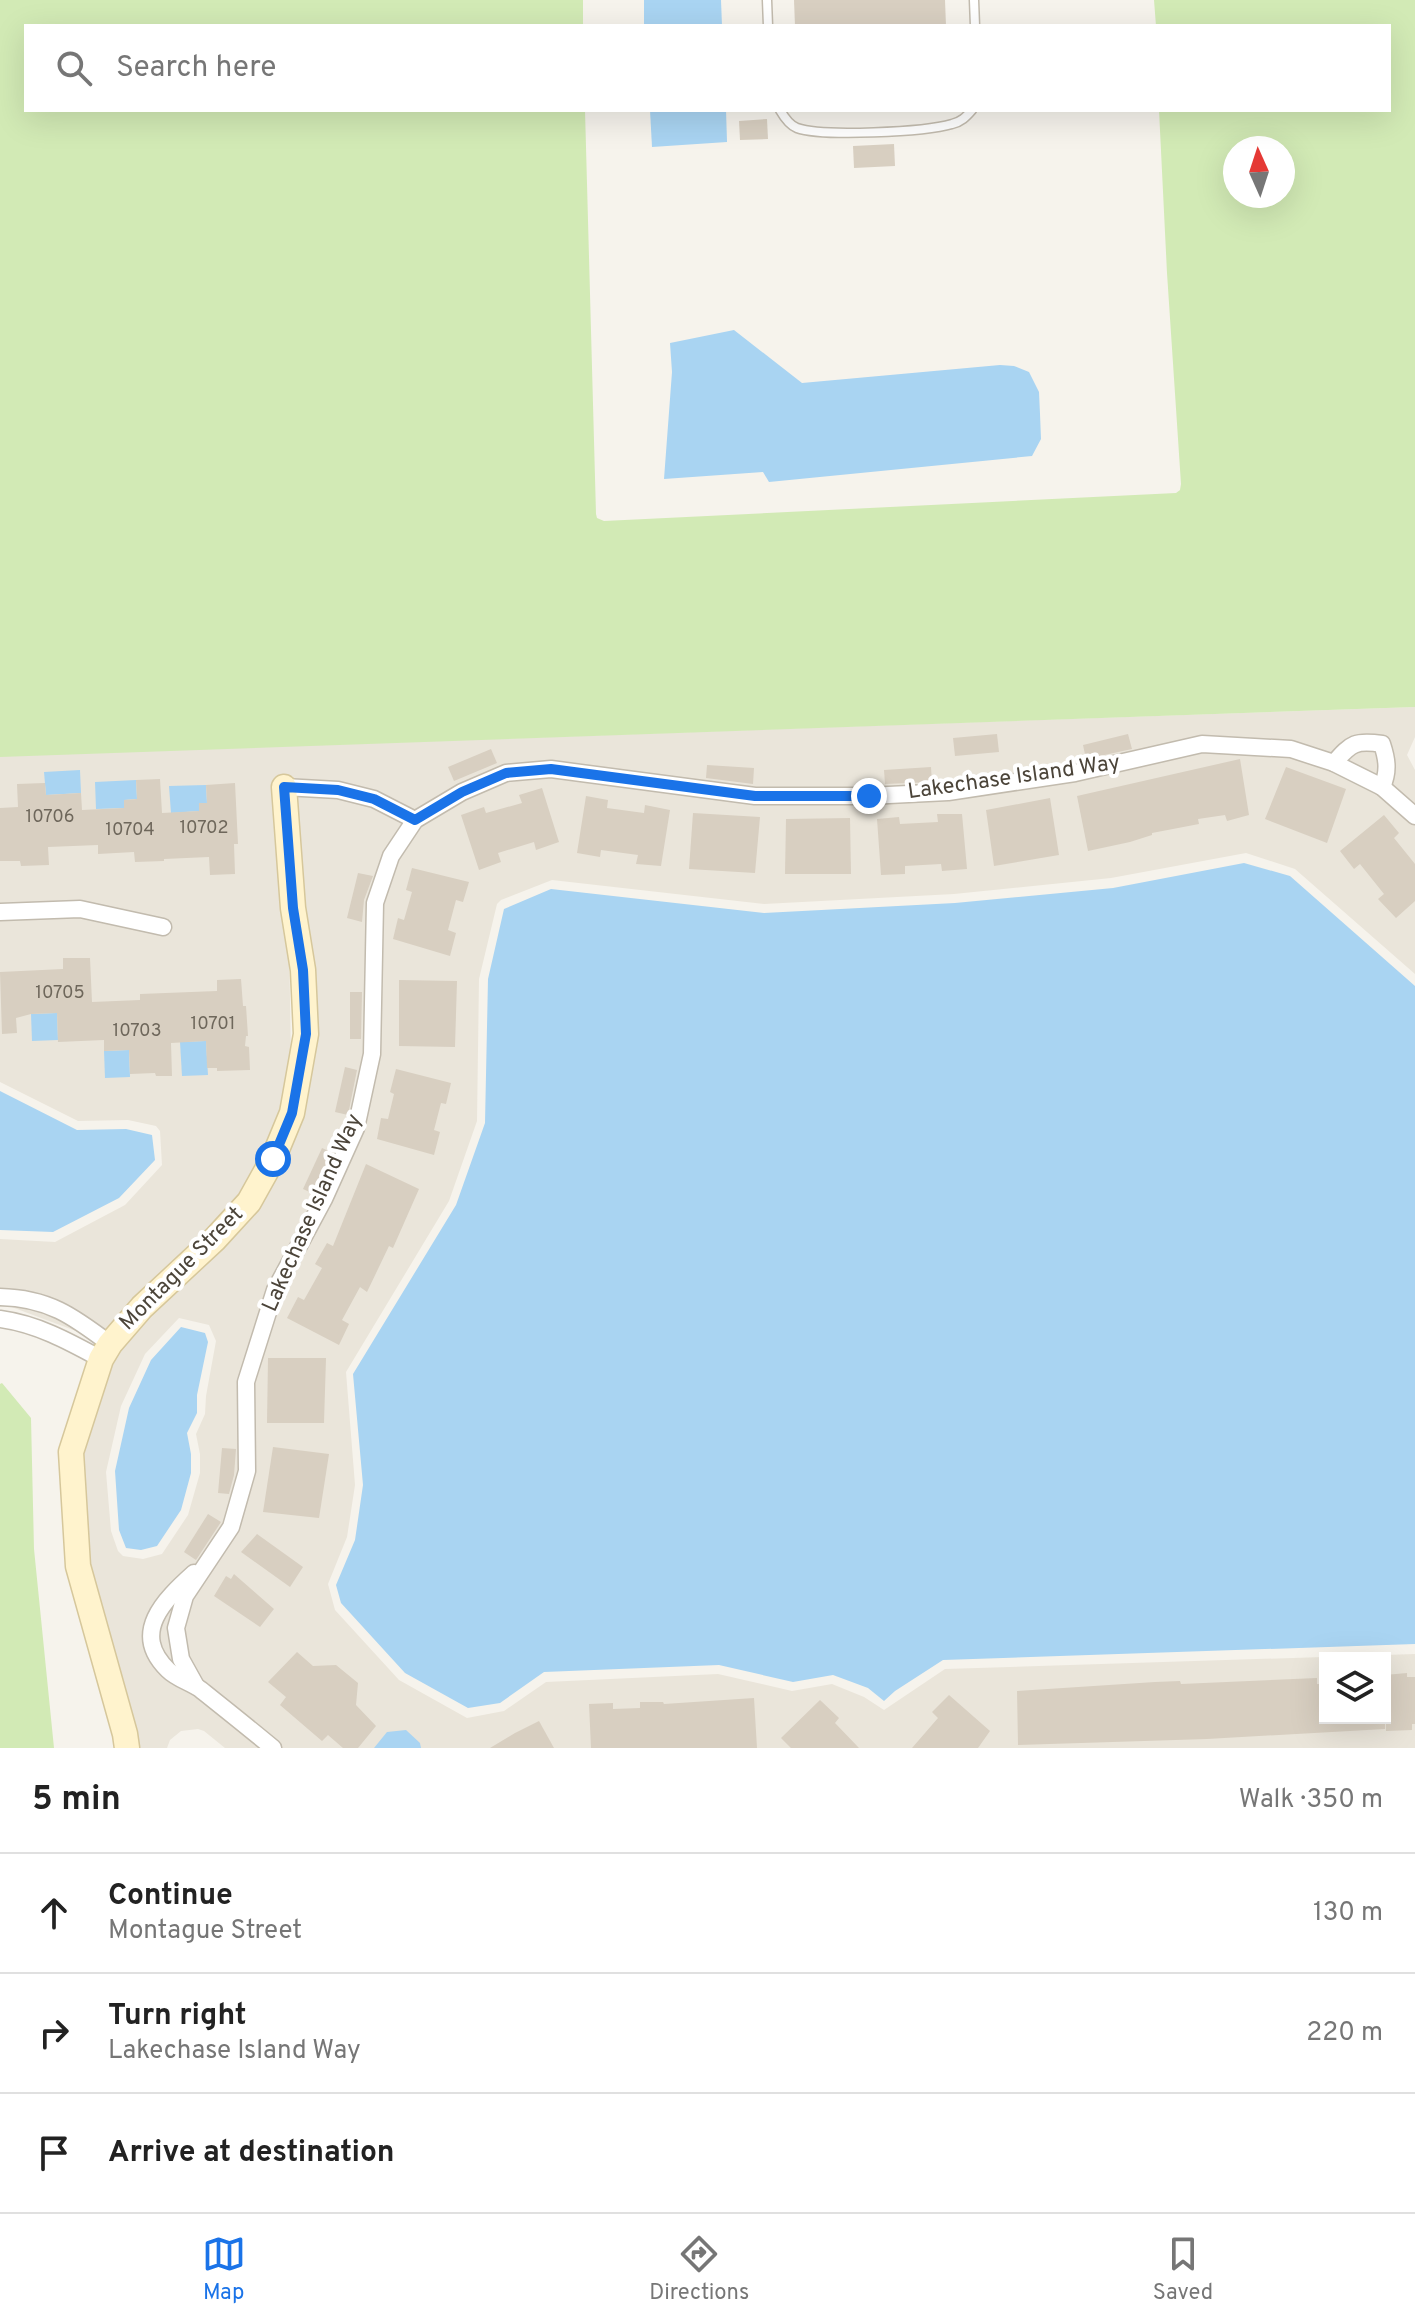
<!DOCTYPE html>
<html lang="en">
<head>
<meta charset="utf-8">
<style>
	:root { --surface:#fff; --page:#f2f2f2; --text:#222; --muted:#767676; --line:#e0e0e0; --accent:#1a73e8 }
	body { margin:0; font-family:Overpass,sans-serif; background:var(--page); color:var(--text) }
	.controls { position:absolute; right:24px; bottom:24px; display:grid; overflow:hidden; border-radius:0px; box-shadow:0 8px 32px #0002 }
	.controls button { width:72px; height:72px; display:grid; place-items:center; padding:0; border:0; border-bottom:2px solid var(--line); background:var(--surface); color:var(--text); font:40px sans-serif }
	.compass { position:absolute; left:1223px; top:136px; width:72px; height:72px; border-radius:50%; background:var(--surface); box-shadow:0 8px 32px #0002; rotate:357deg }
	.stop { position:absolute; width:24px; height:24px; margin:-18px; border:6px solid #1a73e8; border-radius:50%; background:#fff }
	.stop.end { background:#1a73e8; border-color:#fff; box-shadow:0 2px 8px #0008 }
	.list { margin:0; padding:0; list-style:none }
	h2 { display:flex; justify-content:space-between; align-items:center; height:104px; margin:0; padding:0 32px; font-size:34px }
	h2 small { font-size:26px; font-weight:400; color:var(--muted) }
	.list li { display:grid; grid-template-columns:52px 1fr auto; gap:24px; align-items:center; box-sizing:border-box; height:120px; padding:0 32px; border-top:2px solid var(--line) }
	.list b { display:block; font-size:30px; white-space:nowrap }
	.list p { margin:0; font-size:26px; white-space:nowrap; color:var(--muted) }
	.list em { font-size:26px; font-style:normal; color:var(--muted) }
	.icon { flex:none; width:44px; height:44px; fill:none; stroke:currentColor; stroke-width:2; stroke-linecap:round; stroke-linejoin:round }
	.map { position:relative; flex:none; width:1415px; height:1748px; overflow:hidden }
	.search { position:absolute; background:var(--surface); box-shadow:0 8px 32px #0002; left:24px; right:24px; top:24px; height:88px; display:flex; align-items:center; gap:20px; box-sizing:border-box; padding:0 28px; border-radius:0px; color:var(--muted); font-size:30px }
	.sheet { height:464px; background:var(--surface) }
	nav { display:flex; justify-content:space-around; align-items:center; box-sizing:border-box; height:112px; border-top:2px solid var(--line); background:var(--surface); font-size:22px; color:var(--muted) }
	nav a { display:grid; justify-items:center; gap:4px }
	nav .on { color:var(--accent) }
	.map>svg:first-child { display:block }
</style>
</head>
<body>
<div class="map">
<svg width="1415" height="1748" viewBox="0 0 1415 1748">
	<rect width="100%" height="100%" fill="#f6f3ec"/>
	<path fill="#eae5da" fill-rule="evenodd" d="M1415,707V737L1407,755L1415,770V974L1295,869L1246,853L1111,878L954,894L764,904L552,880L501,900L497,904L479,979L477,1121L449,1201L346,1372L355,1485L347,1537L328,1584L335,1610L399,1680L467,1718L504,1711L546,1682L718,1674L792,1691L832,1684L864,1697L884,1710L945,1669L1415,1654V1748H225L204,1731L198,1729L181,1731L170,1740L167,1748H137L134,1732L87,1565L81,1454L110,1363L117,1350L148,1315L222,1247L255,1210L281,1165L300,1118L315,1036L313,969L303,907L293,776L274,778L283,909L289,940L291,1059L282,1110L264,1154L241,1195L209,1231L135,1299L100,1340L9,1306L0,1307V1239L55,1242L125,1205L162,1165L160,1131L156,1126L128,1120L78,1121L0,1082V756ZM179,1318L209,1325L216,1341L206,1396L205,1414L196,1434L200,1454V1473L188,1515L162,1554L143,1559L123,1556L118,1551L111,1531L106,1472L121,1406L145,1354ZM1325,1658H1385V1718H1325Z"/>
	<g fill="#d2eab5" fill-rule="evenodd">
		<path d="M0,0H583V26H26V110H585L596,514L597,518L604,521L1176,493L1180,490L1181,484L1167,273L1159,110H1389V26H1156L1154,0H1415V707L0,757ZM1283,148V196H1235V148Z"/>
		<path d="M2,1383L31,1418L34,1549L54,1748H0V1384Z"/>
	</g>
	<g fill="#a9d4f2">
		<path d="M644,0H721L722,26H644Z"/>
		<path d="M650,110H726L727,142L652,147Z"/>
		<path d="M734,330L802,383L1000,365L1014,366L1029,372L1039,392L1040,414L1041,439L1032,456L769,482L763,472L664,479L672,372L670,343Z"/>
		<path d="M80,770L81,793L46,795L44,772Z"/>
		<path d="M136,780L137,799L124,800V808L96,809L95,782Z"/>
		<path d="M206,785L207,803H199V811L171,813L169,786Z"/>
		<path d="M1244,863L1290,876L1415,986V1644L943,1660L895,1691L884,1701L868,1688L833,1675L793,1682L719,1665L544,1672L500,1703L468,1708L405,1673L341,1603L336,1585L355,1540L363,1485L353,1374L456,1205L485,1123L488,979L504,909L551,889L764,913L955,903L1113,888Z"/>
		<path d="M57,1013L58,1040L32,1041L31,1014Z"/>
		<path d="M206,1041L208,1075L182,1076L180,1042Z"/>
		<path d="M129,1050L130,1077L105,1078L104,1051Z"/>
		<path d="M0,1091L77,1130L126,1129L152,1135L155,1160L119,1198L53,1232L0,1230Z"/>
		<path d="M181,1327L205,1333L208,1342L197,1395V1413L187,1433L191,1454V1473L181,1510L157,1546L141,1550L126,1548L119,1530L115,1471L129,1408L151,1360Z"/>
		<path d="M406,1730L420,1743L421,1748H374L387,1732Z"/>
	</g>
	<g fill="#d8cfc1">
		<path d="M794,0H945L946,26H795Z"/>
		<path d="M767,119L768,139L740,140L739,121Z"/>
		<path d="M894,144L895,166L854,168L853,146Z"/>
		<path d="M997,734L999,752L955,756L953,738Z"/>
		<path d="M1128,734L1132,749L1086,759L1083,745Z"/>
		<path d="M491,749L497,763L454,781L448,767Z"/>
		<path d="M1240,759L1249,815L1227,821L1225,815L1198,819L1199,824L1152,833V835L1130,842L1088,851L1077,796Z"/>
		<path d="M707,765L754,768L753,784L706,778Z"/>
		<path d="M931,767L932,782L885,784L884,770Z"/>
		<path d="M1286,767L1346,789L1327,843L1265,819Z"/>
		<path d="M160,779L162,813L199,811V803H207L206,785L235,783L238,844H234L235,874L210,875L209,857L164,859V861L135,862L134,852L98,854V845L48,847L49,865L21,866L20,861H0V808L18,807L17,784L45,783L46,795L81,793L82,810L124,808V800L137,799L136,780Z"/>
		<path d="M542,788L559,842L536,850L534,842L498,853L501,862L479,870L461,815L484,807L486,813L522,803L519,795Z"/>
		<path d="M586,796L608,800L607,808L644,813L645,805L670,810L661,866L636,864L638,855L601,850L600,857L577,853Z"/>
		<path d="M1050,798L1059,855L994,866L986,810Z"/>
		<path d="M693,813L760,817L755,873L689,869Z"/>
		<path d="M937,814H962L967,869L942,871L941,864L905,866V874L881,875L877,819L899,817L900,824L938,822Z"/>
		<path d="M1384,815L1399,833L1394,838L1415,864V901L1396,918L1378,899L1384,894L1360,864L1354,869L1340,851Z"/>
		<path d="M850,818L851,874H785L786,819Z"/>
		<path d="M412,868L469,882L463,902L456,900L448,930L456,933L450,956L393,939L398,918L404,920L412,892L406,890Z"/>
		<path d="M358,873L373,876L364,900L362,922L347,918Z"/>
		<path d="M63,958H90L92,1002L140,1000V994L217,991V980L241,979L243,1006H246L248,1036H246L245,1046L249,1047L250,1070L217,1071V1068H207L206,1041L171,1043L172,1076H156L155,1073L130,1074L129,1050L104,1051V1040L58,1042L57,1013L31,1014L16,1018L17,1033L2,1034L0,972L63,969Z"/>
		<path d="M399,980L457,981L455,1047L399,1046Z"/>
		<path d="M350,992H362L361,1039H350Z"/>
		<path d="M345,1067L357,1070L348,1115L335,1112Z"/>
		<path d="M396,1069L451,1083L446,1104L441,1103L434,1130L440,1132L434,1155L377,1139L381,1118L388,1119L394,1094L390,1092Z"/>
		<path d="M322,1148L333,1153L314,1194L303,1189Z"/>
		<path d="M366,1164L419,1189L393,1248L389,1246L367,1292L360,1287L342,1320L349,1324L339,1345L287,1318L298,1297L304,1300L322,1268L315,1264L327,1243L333,1246Z"/>
		<path d="M268,1358H326L324,1423H267Z"/>
		<path d="M273,1447L329,1454L319,1518L263,1512Z"/>
		<path d="M222,1448L236,1449L234,1475L229,1494L218,1493Z"/>
		<path d="M208,1514L221,1522L196,1560L184,1552Z"/>
		<path d="M257,1534L303,1567L290,1587L241,1552Z"/>
		<path d="M234,1574L274,1609L260,1627L214,1596L226,1576L231,1579Z"/>
		<path d="M297,1652L313,1666L336,1665L358,1683L356,1705L376,1726L358,1748H343L328,1735L322,1741L280,1705L286,1697L268,1682Z"/>
		<path d="M1407,1673V1677H1415V1724H1412V1730L1386,1731L1385,1675Z"/>
		<path d="M1317,1678V1684H1325V1718H1385V1729L1207,1739L1018,1745L1017,1691L1155,1682L1180,1681L1181,1684Z"/>
		<path d="M949,1695L990,1731L978,1748H912L938,1718L932,1712Z"/>
		<path d="M754,1698L757,1748H591L589,1704L613,1703V1709L640,1708V1702H663L664,1704Z"/>
		<path d="M820,1700L839,1718L835,1723L859,1748H791L781,1738Z"/>
		<path d="M539,1721L554,1748H490L515,1733Z"/>
	</g>
	<g fill="none" stroke-linecap="round" stroke-linejoin="round">
		<g stroke="#c2bbae" stroke-width="11">
			<g id="lane">
				<path d="M767,0L768,26"/>
				<path d="M974,0L975,26"/>
				<path d="M780,110C784,117 789,125 797,128C822,137 925,132 952,124C961,122 966,117 972,110"/>
			</g>
		</g>
		<g stroke="#c2bbae" stroke-width="19">
			<g id="street">
				<path d="M1334,763C1351,743 1356,740 1382,744C1387,759 1389,771 1382,787"/>
				<path d="M284,787L338,790L374,799L415,820"/>
				<path d="M0,912L80,909L163,927"/>
				<path d="M0,1297C48,1298 73,1316 110,1344"/>
				<path d="M0,1319C37,1324 68,1341 101,1359"/>
				<path d="M194,1573C164,1600 130,1633 168,1670C177,1679 190,1682 200,1689C225,1709 249,1728 273,1748"/>
				<path d="M196,1686L181,1659L176,1628L185,1596L231,1527L247,1471L246,1382L275,1290L324,1199L356,1128L372,1054L375,903L391,856L415,820L462,792L506,773L551,769L755,796H869L948,792L1075,773L1202,744L1291,749L1334,763L1382,787L1415,816"/>
			</g>
		</g>
		<g stroke="#d6c79b" stroke-width="27">
			<path id="secondary" d="M127,1748L125,1734L78,1566L71,1452L101,1359L110,1344L142,1307L215,1239L249,1202L273,1159L292,1113L306,1034L303,970L293,908L284,787"/>
		</g>
		<use href="#lane" stroke="#fff" stroke-width="8"/>
		<use href="#street" stroke="#fff" stroke-width="16"/>
		<use href="#secondary" stroke="#fff3cd" stroke-width="24"/>
	</g>
	<g fill="none" stroke-linecap="round" stroke-linejoin="round">
		<path stroke="#1a73e8" stroke-width="10" d="M273,1159L292,1113L306,1034L303,970L293,908L284,787L338,790L374,799L415,820L462,792L506,773L551,769L755,796H869"/>
	</g>
	<g text-anchor="middle" dominant-baseline="central" stroke-width="8" stroke-linejoin="round" paint-order="stroke">
		<g font-size="18" fill="#6e675b">
			<text x="50" y="817">10706</text>
			<text x="204" y="828">10702</text>
			<text x="130" y="830">10704</text>
			<text x="60" y="993">10705</text>
			<text x="213" y="1024">10701</text>
			<text x="137" y="1031">10703</text>
		</g>
		<g font-size="22" fill="#4b4439" stroke="#fff">
			<text transform="translate(1014 778) rotate(-8)">Lakechase Island Way</text>
			<text transform="translate(313 1213) rotate(-66)">Lakechase Island Way</text>
			<text transform="translate(182 1269) rotate(-45)">Montague Street</text>
		</g>
	</g>
</svg>
<div class="controls">
<button><svg class="icon" aria-label="layers" viewBox="0 0 24 24"><path d="M12 4l9 5-9 5-9-5zM3 14l9 5 9-5"/></svg></button>
</div>
<svg class="compass" viewBox="-18 -18 36 36"><path d="M0-13l5 13h-10z" fill="#e53935"/><path d="M0 13l5-13h-10z" fill="#767676"/></svg>
<div class="stop" style="left:273px;top:1159px"></div>
<div class="stop end" style="left:869px;top:796px"></div>
<div class="search"><svg class="icon" aria-label="search" viewBox="0 0 24 24"><circle cx="10" cy="10" r="6"/><path d="M15 15l6 6"/></svg>Search here</div>
</div>
<section class="sheet">
<h2>5 min<small>Walk · 350 m</small></h2>
<ul class="list">
<li><svg class="icon" aria-label="ahead" viewBox="0 0 24 24"><path d="M12 20V5M6 11l6-6 6 6"/></svg><div><b>Continue</b><p>Montague Street</p></div><em>130 m</em></li>
<li><svg class="icon" aria-label="right" viewBox="0 0 24 24"><path d="M7 20v-9h11M14 6l5 5-5 5"/></svg><div><b>Turn right</b><p>Lakechase Island Way</p></div><em>220 m</em></li>
<li><svg class="icon" aria-label="arrive" viewBox="0 0 24 24"><path d="M6 21V4h12l-3 4 3 4H6"/></svg><div><b>Arrive at destination</b></div></li>
</ul>
</section>
<nav>
<a class="on"><svg class="icon" aria-label="map" viewBox="0 0 24 24"><path d="M3 6l6-2 6 2 6-2v14l-6 2-6-2-6 2zM9 4v14M15 6v14"/></svg>Map</a>
<a><svg class="icon" aria-label="directions" viewBox="0 0 24 24"><path d="M12 3l9 9-9 9-9-9zM9 14v-3h6M13 9l2 2-2 2"/></svg>Directions</a>
<a><svg class="icon" aria-label="saved" viewBox="0 0 24 24"><path d="M7 4h10v16l-5-4-5 4z"/></svg>Saved</a>
</nav>
</body>
</html>
